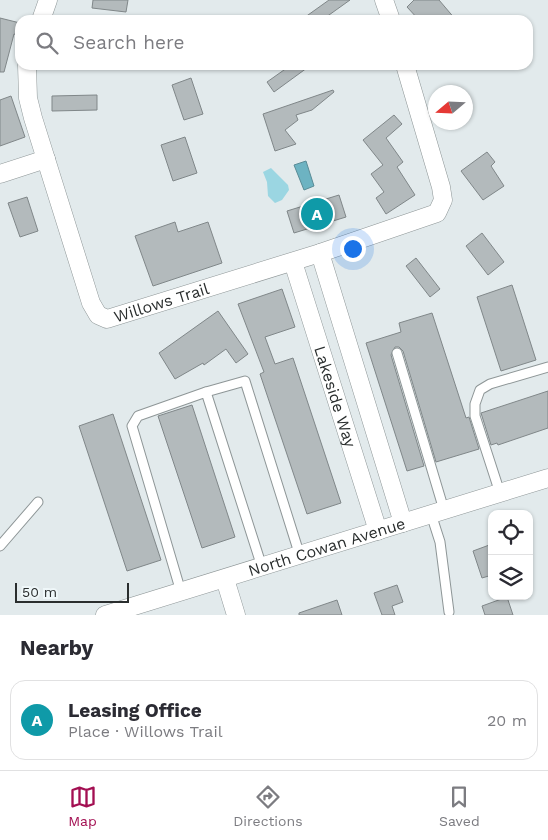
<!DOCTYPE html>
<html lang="en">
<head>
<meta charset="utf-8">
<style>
	:root { --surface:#fff; --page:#f2f2f3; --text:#2b2b33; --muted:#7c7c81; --line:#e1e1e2; --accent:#a30f52 }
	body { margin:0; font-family:"Work Sans",sans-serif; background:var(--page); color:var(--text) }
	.controls { position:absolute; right:15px; bottom:15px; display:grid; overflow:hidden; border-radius:10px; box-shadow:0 1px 4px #0004 }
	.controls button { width:45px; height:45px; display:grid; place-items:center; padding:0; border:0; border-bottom:1px solid var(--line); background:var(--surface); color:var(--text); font:25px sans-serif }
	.compass { position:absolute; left:428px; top:85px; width:45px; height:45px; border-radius:50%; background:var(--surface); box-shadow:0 1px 4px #0004; rotate:251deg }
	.scale { position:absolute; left:15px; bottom:12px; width:114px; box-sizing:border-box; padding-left:5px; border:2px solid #2a2e2e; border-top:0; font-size:14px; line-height:18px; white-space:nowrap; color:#2a2e2e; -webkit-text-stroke:4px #eff7f9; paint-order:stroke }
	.you { position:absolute; left:352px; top:248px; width:18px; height:18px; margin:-12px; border:4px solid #fff; border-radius:50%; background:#1a73e8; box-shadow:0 0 0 8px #1a73e833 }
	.badge { display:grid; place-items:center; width:32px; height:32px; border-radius:50%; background:var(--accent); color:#fff; font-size:16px; font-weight:700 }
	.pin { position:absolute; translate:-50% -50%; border:2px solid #fff; box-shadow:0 1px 5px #0006 }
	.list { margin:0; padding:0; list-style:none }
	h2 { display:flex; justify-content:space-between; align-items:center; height:65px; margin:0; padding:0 20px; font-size:21px }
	h2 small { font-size:16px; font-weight:400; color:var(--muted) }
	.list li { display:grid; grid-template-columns:32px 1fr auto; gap:15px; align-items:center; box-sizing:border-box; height:80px; margin:0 10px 10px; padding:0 10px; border:1px solid var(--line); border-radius:15px }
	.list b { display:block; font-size:19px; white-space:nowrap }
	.list p { margin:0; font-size:16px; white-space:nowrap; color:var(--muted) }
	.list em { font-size:16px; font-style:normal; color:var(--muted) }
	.icon { flex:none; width:28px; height:28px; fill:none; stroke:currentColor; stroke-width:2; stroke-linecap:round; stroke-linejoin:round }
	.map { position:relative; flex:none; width:548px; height:615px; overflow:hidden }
	.search { position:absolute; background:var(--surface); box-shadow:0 1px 4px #0004; left:15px; right:15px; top:15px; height:55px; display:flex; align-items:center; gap:12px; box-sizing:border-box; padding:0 18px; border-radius:15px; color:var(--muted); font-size:19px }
	.sheet { height:155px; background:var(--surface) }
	nav { display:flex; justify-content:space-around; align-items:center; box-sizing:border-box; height:70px; border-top:1px solid var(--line); background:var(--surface); font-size:14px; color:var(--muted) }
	nav a { display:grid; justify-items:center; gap:2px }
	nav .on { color:var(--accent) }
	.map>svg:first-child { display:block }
</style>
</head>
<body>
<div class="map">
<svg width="548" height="615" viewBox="0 0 548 615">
	<rect width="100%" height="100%" fill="#e2eaec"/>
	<path fill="#9bd6e2" d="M271,168L288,185L289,190L282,200L275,203L268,196L267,182L263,172Z"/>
	<path fill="#6db3c2" stroke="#598b96" d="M306,161L314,186L304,190L294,165Z"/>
	<g fill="#b3babc" stroke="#808789">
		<path d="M93,0H128L126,12L92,8Z"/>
		<path d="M329,0H350L322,20H301Z"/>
		<path d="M414,0H439L456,20H419L407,7Z"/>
		<path d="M0,18L20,23L18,35L14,34L4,72H0Z"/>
		<path d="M291,65H311L274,92L267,82Z"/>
		<path d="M191,78L203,114L184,120L172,85Z"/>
		<path d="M333,90L334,92L312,110L296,115L298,120L285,130L296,144L275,151L263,114Z"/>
		<path d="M97,95V110L52,111V96Z"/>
		<path d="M11,96L25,137L0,146V100Z"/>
		<path d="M394,115L402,124L386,138L403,162L397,167L415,195L386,214L376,198L384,192L371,174L383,165L363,140Z"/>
		<path d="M185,137L197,173L173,181L161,145Z"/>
		<path d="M487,152L495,162L491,166L504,186L483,200L461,171Z"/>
		<path d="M339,195L346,217L294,233L287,211Z"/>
		<path d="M27,197L38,231L20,237L8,203Z"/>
		<path d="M175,222L178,232L208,222L222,263L153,286L135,236Z"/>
		<path d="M482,233L504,262L488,275L466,246Z"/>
		<path d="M416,258L440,289L430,297L406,266Z"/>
		<path d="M512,285L536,360L501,371L477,297Z"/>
		<path d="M282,289L295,327L265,337L275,364L293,358L341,503L307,514L260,374L264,372L238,304Z"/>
		<path d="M218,311L248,354L236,363L226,349L204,365L203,363L175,379L159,353Z"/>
		<path d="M432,313L466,418L469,417L479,449L436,462L403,351L399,347H395L391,355L424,466L407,471L366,343L401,332L399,323Z"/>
		<path d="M548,391V428L498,445L497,443L491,445L481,413Z"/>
		<path d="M192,405L235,537L202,548L158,416Z"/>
		<path d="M113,414L161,560L127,571L79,426Z"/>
		<path d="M492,544V575L482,578L473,551Z"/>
		<path d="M397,585L403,602L392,606L395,615H382L374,593Z"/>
		<path d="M507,597L513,615H485L482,606Z"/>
		<path d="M337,600L342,615H299V613Z"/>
	</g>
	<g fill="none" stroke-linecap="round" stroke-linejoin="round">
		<g stroke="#8e9697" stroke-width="11">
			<g id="service">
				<path d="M397,353L444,510"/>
				<path d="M206,392L245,381L300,556"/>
				<path d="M500,493L475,416V404L480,390L490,384L548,367"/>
				<path d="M431,514L440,542L449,612"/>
				<path d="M0,546L38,502"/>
				<path d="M181,592L132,426L138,416L206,392L262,567"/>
			</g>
		</g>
		<g stroke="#8e9697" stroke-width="19">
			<g id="minor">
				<path d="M384,0L391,20"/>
				<path d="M41,20L48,0"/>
				<path id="s1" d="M27,65L28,98L33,118L91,303L98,315L107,319L320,253L437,213L443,200L441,187L405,65"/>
				<path d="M0,174L46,159"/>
				<path d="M320,253L403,523"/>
				<path id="s2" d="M293,262L378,531"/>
				<path d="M225,579L236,615"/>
				<path id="s3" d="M105,615L548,478"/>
			</g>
		</g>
		<use href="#service" stroke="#fff" stroke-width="9"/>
		<use href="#minor" stroke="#fff" stroke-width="18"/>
	</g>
	<g text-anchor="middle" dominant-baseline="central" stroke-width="5" stroke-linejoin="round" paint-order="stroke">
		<g font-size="16" fill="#2a2e2e" stroke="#eff7f9">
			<text stroke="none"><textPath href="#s1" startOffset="328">Willows Trail</textPath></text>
			<text stroke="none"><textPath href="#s2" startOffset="141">Lakeside Way</textPath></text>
			<text stroke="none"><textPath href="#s3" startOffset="232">North Cowan Avenue</textPath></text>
		</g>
	</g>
</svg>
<div class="controls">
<button><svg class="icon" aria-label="locate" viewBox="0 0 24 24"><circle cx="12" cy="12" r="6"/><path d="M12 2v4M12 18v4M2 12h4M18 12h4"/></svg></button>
<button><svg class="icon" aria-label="layers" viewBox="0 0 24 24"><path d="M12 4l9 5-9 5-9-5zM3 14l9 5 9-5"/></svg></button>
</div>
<svg class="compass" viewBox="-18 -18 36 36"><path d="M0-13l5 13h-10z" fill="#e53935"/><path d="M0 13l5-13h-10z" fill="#7c7c81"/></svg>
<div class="scale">50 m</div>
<div class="you"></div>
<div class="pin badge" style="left:317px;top:214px;background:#0f9aa8">A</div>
<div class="search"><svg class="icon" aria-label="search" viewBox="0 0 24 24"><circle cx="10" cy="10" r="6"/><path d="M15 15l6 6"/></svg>Search here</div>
</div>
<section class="sheet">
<h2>Nearby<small></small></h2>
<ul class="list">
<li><span class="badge" style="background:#0f9aa8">A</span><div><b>Leasing Office</b><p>Place · Willows Trail</p></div><em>20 m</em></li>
</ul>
</section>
<nav>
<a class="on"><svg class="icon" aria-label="map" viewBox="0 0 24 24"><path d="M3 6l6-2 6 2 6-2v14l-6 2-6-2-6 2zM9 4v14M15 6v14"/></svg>Map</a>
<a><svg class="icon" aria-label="directions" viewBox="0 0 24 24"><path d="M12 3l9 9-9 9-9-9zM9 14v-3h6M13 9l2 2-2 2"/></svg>Directions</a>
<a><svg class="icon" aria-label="saved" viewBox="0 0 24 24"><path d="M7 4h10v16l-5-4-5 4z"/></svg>Saved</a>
</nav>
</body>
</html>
